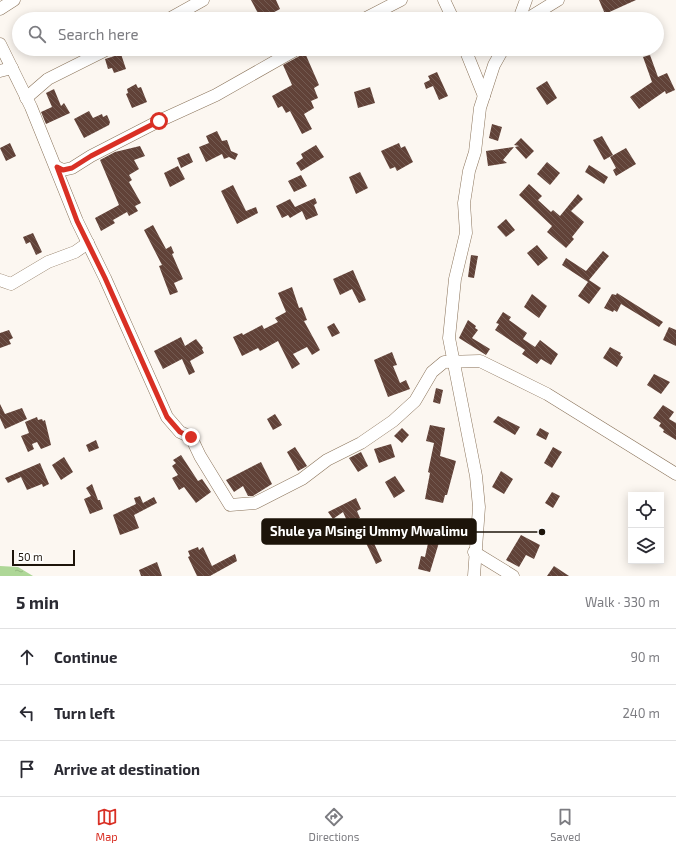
<!DOCTYPE html>
<html lang="en">
<head>
<meta charset="utf-8">
<style>
	:root { --surface:#fff; --page:#f7f7f7; --text:#2b2b33; --muted:#7c7c81; --line:#e1e1e2; --accent:#d93025 }
	body { margin:0; font-family:"Exo 2",sans-serif; background:var(--page); color:var(--text) }
	.controls { position:absolute; right:12px; bottom:12px; display:grid; overflow:hidden; border-radius:0px; box-shadow:0 2px 10px #0003 }
	.controls button { width:36px; height:36px; display:grid; place-items:center; padding:0; border:0; border-bottom:1px solid var(--line); background:var(--surface); color:var(--text); font:20px sans-serif }
	.scale { position:absolute; left:12px; bottom:10px; width:63px; box-sizing:border-box; padding-left:4px; border:2px solid #1d140a; border-top:0; font-size:11px; line-height:14px; white-space:nowrap; color:#1d140a; -webkit-text-stroke:3px #fff; paint-order:stroke }
	.stop { position:absolute; width:12px; height:12px; margin:-9px; border:3px solid #d93025; border-radius:50%; background:#fff }
	.stop.end { background:#d93025; border-color:#fff; box-shadow:0 1px 4px #0008 }
	.list { margin:0; padding:0; list-style:none }
	h2 { display:flex; justify-content:space-between; align-items:center; height:52px; margin:0; padding:0 16px; font-size:17px }
	h2 small { font-size:13px; font-weight:400; color:var(--muted) }
	.list li { display:grid; grid-template-columns:26px 1fr auto; gap:12px; align-items:center; box-sizing:border-box; height:56px; padding:0 16px; border-top:1px solid var(--line) }
	.list b { display:block; font-size:15px; white-space:nowrap }
	.list em { font-size:13px; font-style:normal; color:var(--muted) }
	.icon { flex:none; width:22px; height:22px; fill:none; stroke:currentColor; stroke-width:2; stroke-linecap:round; stroke-linejoin:round }
	.map { position:relative; flex:none; width:676px; height:576px; overflow:hidden }
	.search { position:absolute; background:var(--surface); box-shadow:0 2px 10px #0003; left:12px; right:12px; top:12px; height:44px; display:flex; align-items:center; gap:10px; box-sizing:border-box; padding:0 14px; border-radius:22px; color:var(--muted); font-size:15px }
	.sheet { height:220px; background:var(--surface) }
	nav { display:flex; justify-content:space-around; align-items:center; box-sizing:border-box; height:56px; border-top:1px solid var(--line); background:var(--surface); font-size:11px; color:var(--muted) }
	nav a { display:grid; justify-items:center; gap:2px }
	nav .on { color:var(--accent) }
	.map>svg:first-child { display:block }
</style>
</head>
<body>
<div class="map">
<svg width="676" height="576" viewBox="0 0 676 576">
	<defs>
		<pattern id="water-ripples" width="26" height="14" patternUnits="userSpaceOnUse"><rect width="26" height="14" fill="#aed797"/><path d="M2 4q2-2 4 0t4 0M15 11q2-2 4 0t4 0" fill="none" stroke="#95b881"/></pattern>
		<pattern id="building-back-hatch" width="6" height="6" patternUnits="userSpaceOnUse"><rect width="6" height="6" fill="#614238"/><path d="M-1 5l2 2M0 0l6 6M5-1l2 2" fill="none" stroke="#735a51"/></pattern>
	</defs>
	<rect width="100%" height="100%" fill="#fcf7f1"/>
	<path fill="url(#water-ripples)" d="M0,566L18,567L33,576H0Z"/>
	<g fill="url(#building-back-hatch)">
		<path d="M251,0H276L280,9L261,19Z"/>
		<path d="M599,0H636L605,14Z"/>
		<path d="M305,53L319,85L314,88L318,98L311,101L314,108L304,114L312,129L302,134L290,111L286,113L282,106L278,108L272,96L292,85L283,65Z"/>
		<path d="M121,54L126,69L114,73L112,68L108,69L105,59Z"/>
		<path d="M650,55L658,77L667,73L675,90L666,94L665,91L639,109L630,97L652,82L643,57Z"/>
		<path d="M437,72L448,96L439,100L433,86L426,89L424,83L430,80L428,76Z"/>
		<path d="M547,81L557,98L547,105L536,88Z"/>
		<path d="M136,84L138,88L141,87L147,102L132,108L126,94L128,93L127,89Z"/>
		<path d="M370,87L375,103L358,108L354,92Z"/>
		<path d="M54,89L61,106L64,103L70,113L46,124L41,112L52,107L46,93Z"/>
		<path d="M89,111L93,118L102,114L103,117L107,115L110,122L109,125L84,138L74,119Z"/>
		<path d="M492,124L502,127L498,141L489,138Z"/>
		<path d="M217,131L222,141L227,140L231,151L238,154L235,160L229,157L224,159L222,154L206,162L199,147L209,143L206,136Z"/>
		<path d="M602,136L613,155L604,160L593,140Z"/>
		<path d="M521,138L534,151L526,159L515,147L519,146L514,145Z"/>
		<path d="M10,143L16,156L6,161L0,148Z"/>
		<path d="M399,143L401,148L405,146L413,162L397,171L395,167L390,169L381,151Z"/>
		<path d="M316,145L324,157L301,171L296,163L303,158L301,154Z"/>
		<path d="M140,146L145,156L134,160L139,169L129,175L132,180L129,182L141,203L135,206L138,211L129,216L127,212L113,220L115,223L101,231L95,218L119,205L100,160L115,152Z"/>
		<path d="M514,147L503,160L507,163L488,166L486,151Z"/>
		<path d="M626,148L636,164L616,176L613,170L616,168L610,157Z"/>
		<path d="M189,153L193,162L181,168L177,158Z"/>
		<path d="M547,162L560,173L550,185L537,174Z"/>
		<path d="M589,165L608,177L604,184L585,172Z"/>
		<path d="M178,166L185,179L170,187L164,173Z"/>
		<path d="M360,172L368,188L356,194L349,177Z"/>
		<path d="M301,175L307,186L294,192L288,181Z"/>
		<path d="M529,184L542,196L538,200L551,212L553,210L560,216L578,194L583,199L571,211L584,222L572,237L574,239L566,248L547,232L552,226L519,195Z"/>
		<path d="M233,185L246,211L256,207L258,213L237,224L221,191Z"/>
		<path d="M315,198L317,203L314,205L318,215L306,220L302,211L290,218L288,215L282,218L276,206L290,199L295,207Z"/>
		<path d="M506,219L515,230L506,237L497,227Z"/>
		<path d="M153,225L166,249L171,246L174,253L172,254L183,279L174,283L178,292L170,295L159,266L162,265L144,230Z"/>
		<path d="M33,233L42,252L36,255L30,242L26,244L23,237Z"/>
		<path d="M537,245L548,258L538,266L527,253Z"/>
		<path d="M603,251L609,256L589,280L601,288L589,304L578,296L588,282L562,265L566,258L586,271Z"/>
		<path d="M471,255L478,256L474,278L468,277Z"/>
		<path d="M353,270L366,300L359,303L352,289L340,295L333,279Z"/>
		<path d="M292,287L299,308L302,307L307,320L304,321L320,350L312,355L307,347L293,354L300,364L292,369L278,341L260,351L258,348L242,356L233,337L242,333L243,335L262,325L264,329L278,322L275,318L286,312L278,293Z"/>
		<path d="M617,293L663,322L659,327L621,304L617,312L614,310L613,312L604,308L612,294L616,295Z"/>
		<path d="M532,294L547,306L539,318L524,307Z"/>
		<path d="M503,312L511,317L509,320L527,333L523,339L535,347L540,340L558,354L551,365L541,359L537,364L522,354L525,350L495,330L499,324L496,323Z"/>
		<path d="M468,320L476,326L475,328L478,330L472,338L490,349L486,355L459,338Z"/>
		<path d="M334,323L340,333L332,337L327,327Z"/>
		<path d="M669,327L676,330V346L663,340Z"/>
		<path d="M9,330L13,338L9,340L11,344L0,348V333Z"/>
		<path d="M181,337L185,346L196,339L203,348L202,349L204,353L190,361L195,372L189,375L182,359L163,369L154,351Z"/>
		<path d="M610,347L621,353L620,355L623,357L617,367L603,358Z"/>
		<path d="M392,352L397,365L393,366L400,383L406,380L410,389L388,397L374,360Z"/>
		<path d="M654,374L670,382L661,394L647,385Z"/>
		<path d="M436,388L443,390L440,404L433,402Z"/>
		<path d="M0,404L5,414L22,408L27,419L5,429L0,418Z"/>
		<path d="M663,405L674,412L669,419L676,423V440L663,432L664,430L659,426L661,423L653,418Z"/>
		<path d="M275,414L282,425L273,430L267,419Z"/>
		<path d="M498,416L520,427L515,435L493,422Z"/>
		<path d="M37,417L38,420L42,419L43,421L45,420L51,445L41,449L37,442L32,444L34,449L28,452L21,436L29,433L25,422Z"/>
		<path d="M430,425L445,428L440,456L456,461L447,495H445L443,503L425,499L430,473L428,472L434,443L426,441Z"/>
		<path d="M402,428L409,435L402,443L394,436Z"/>
		<path d="M540,428L549,433L546,440L536,435Z"/>
		<path d="M96,440L99,448L89,452L86,445Z"/>
		<path d="M391,444L395,457L379,463L374,449Z"/>
		<path d="M295,447L307,466L298,471L287,452Z"/>
		<path d="M553,447L562,452L552,468L544,463Z"/>
		<path d="M361,452L368,466L358,472L349,458Z"/>
		<path d="M181,455L198,481L202,479L211,492L196,503L184,487L179,490L172,478L178,475L172,466L176,463L173,460Z"/>
		<path d="M64,457L73,472L61,480L52,465Z"/>
		<path d="M261,462L272,484L253,496H248L243,486L234,492L226,480Z"/>
		<path d="M40,463L49,484L43,487L42,484L27,490L21,477L8,483L5,478Z"/>
		<path d="M501,471L513,479L504,494L492,487Z"/>
		<path d="M395,476L405,491L394,498L385,482Z"/>
		<path d="M92,484L98,500H100L103,509L90,514L84,499L91,496L86,488Z"/>
		<path d="M552,492L560,496L553,508L545,503Z"/>
		<path d="M140,496L143,503L154,497L157,503L134,515L139,528L120,535L113,515L136,504L134,498Z"/>
		<path d="M356,498L361,509L357,511L360,518L348,523L343,512L333,519L328,512Z"/>
		<path d="M430,534L441,536L430,572L418,569L421,556L425,557Z"/>
		<path d="M521,535L540,545L534,559L526,555L519,567L506,560Z"/>
		<path d="M373,541L382,561L376,564L366,543Z"/>
		<path d="M198,547L199,550L203,547L212,566L235,554L237,561L210,576H197L188,557L190,556L188,551Z"/>
		<path d="M157,562L162,576H141L139,570Z"/>
		<path d="M554,566L569,576H547Z"/>
	</g>
	<g fill="none" stroke-linecap="round" stroke-linejoin="round">
		<g stroke="#8a735a" stroke-width="13">
			<g id="minor">
				<path d="M444,0L453,19"/>
				<path d="M0,9L14,0"/>
				<path d="M169,19L203,0"/>
				<path d="M364,19L401,0"/>
				<path d="M519,19L526,0"/>
				<path d="M527,19L558,0"/>
				<path d="M0,44L31,107L77,221L105,278L167,417L180,432L191,437L200,456L230,505L255,503L302,479L327,460L361,443L393,421L415,401L432,372L444,362L480,361L547,394L676,474"/>
				<path d="M465,49L484,96"/>
				<path d="M0,71L12,68"/>
				<path d="M26,98L48,79L108,49"/>
				<path d="M57,167L63,170L72,168L91,156L159,121L216,95L297,49"/>
				<path d="M0,280L11,284L48,262L75,252L88,243"/>
				<path d="M474,552L513,576"/>
				<path d="M474,576L479,507L476,476L449,338L455,279L466,233L464,203L469,171L475,152L480,108L494,65L503,49"/>
			</g>
		</g>
		<use href="#minor" stroke="#fff" stroke-width="12"/>
	</g>
	<g fill="none" stroke-linecap="round" stroke-linejoin="round">
		<path stroke="#d93025" stroke-width="5" d="M159,121L91,156L72,168L63,170L57,167L77,221L105,278L167,417L180,432L191,437"/>
	</g>
	<path fill="none" stroke="#1d140a" stroke-width="1.5" d="M542 532L476 532"/>
	<circle fill="#1d140a" stroke="#fff" stroke-width="1.5" cx="542" cy="532" r="4"/>
	<rect fill="#1d140a" stroke="#1d140a" stroke-width="1.5" x="262" y="519" width="214" height="25" rx="4"/>
	<g font-size="13" text-anchor="middle" font-weight="bold" fill="#fff">
		<text x="369" y="536">Shule ya Msingi Ummy Mwalimu</text>
	</g>
</svg>
<div class="controls">
<button><svg class="icon" aria-label="locate" viewBox="0 0 24 24"><circle cx="12" cy="12" r="6"/><path d="M12 2v4M12 18v4M2 12h4M18 12h4"/></svg></button>
<button><svg class="icon" aria-label="layers" viewBox="0 0 24 24"><path d="M12 4l9 5-9 5-9-5zM3 14l9 5 9-5"/></svg></button>
</div>
<div class="scale">50 m</div>
<div class="stop" style="left:159px;top:121px"></div>
<div class="stop end" style="left:191px;top:437px"></div>
<div class="search"><svg class="icon" aria-label="search" viewBox="0 0 24 24"><circle cx="10" cy="10" r="6"/><path d="M15 15l6 6"/></svg>Search here</div>
</div>
<section class="sheet">
<h2>5 min<small>Walk · 330 m</small></h2>
<ul class="list">
<li><svg class="icon" aria-label="ahead" viewBox="0 0 24 24"><path d="M12 20V5M6 11l6-6 6 6"/></svg><div><b>Continue</b></div><em>90 m</em></li>
<li><svg class="icon" aria-label="left" viewBox="0 0 24 24"><path d="M17 20v-9H6M10 6l-5 5 5 5"/></svg><div><b>Turn left</b></div><em>240 m</em></li>
<li><svg class="icon" aria-label="arrive" viewBox="0 0 24 24"><path d="M6 21V4h12l-3 4 3 4H6"/></svg><div><b>Arrive at destination</b></div></li>
</ul>
</section>
<nav>
<a class="on"><svg class="icon" aria-label="map" viewBox="0 0 24 24"><path d="M3 6l6-2 6 2 6-2v14l-6 2-6-2-6 2zM9 4v14M15 6v14"/></svg>Map</a>
<a><svg class="icon" aria-label="directions" viewBox="0 0 24 24"><path d="M12 3l9 9-9 9-9-9zM9 14v-3h6M13 9l2 2-2 2"/></svg>Directions</a>
<a><svg class="icon" aria-label="saved" viewBox="0 0 24 24"><path d="M7 4h10v16l-5-4-5 4z"/></svg>Saved</a>
</nav>
</body>
</html>
